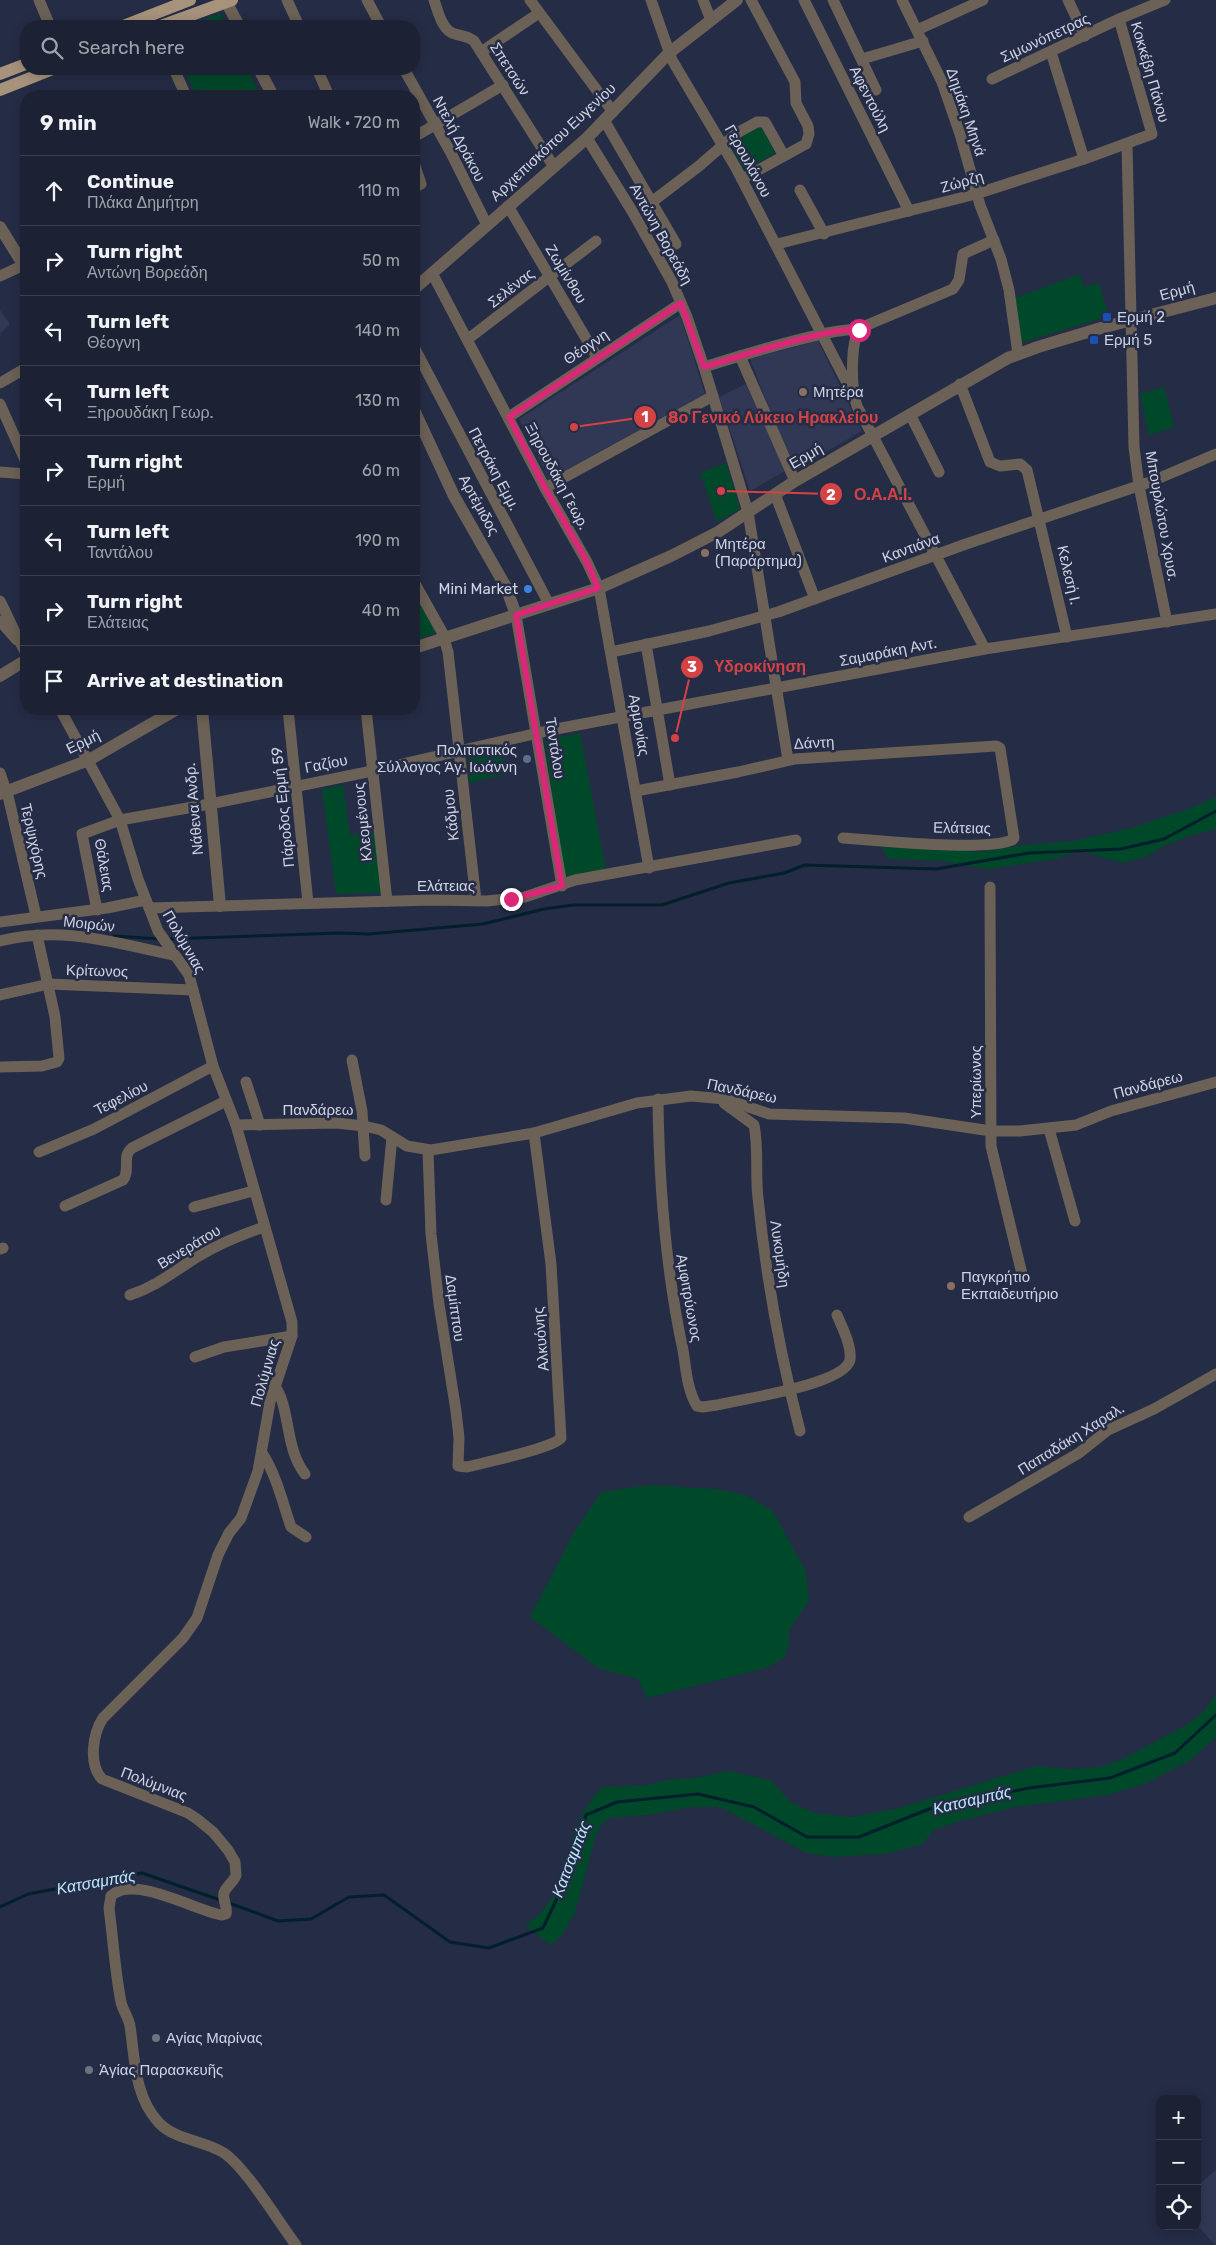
<!DOCTYPE html>
<html lang="en">
<head>
<meta charset="utf-8">
<style>
	:root { --surface:#1c2134; --page:#292e40; --text:#f1f3f6; --muted:#a0a3ac; --line:#3a3e4f }
	body { margin:0; font-family:Rubik,sans-serif; background:var(--page); color:var(--text) }
	.controls { position:absolute; right:15px; bottom:15px; display:grid; overflow:hidden; border-radius:10px; box-shadow:0 2px 12px #0003 }
	.controls button { width:45px; height:45px; display:grid; place-items:center; padding:0; border:0; border-bottom:1px solid var(--line); background:var(--surface); color:var(--text); font:25px sans-serif }
	.stop { position:absolute; width:15px; height:15px; margin:-11px; border:4px solid #db2777; border-radius:50%; background:#fff }
	.stop.end { background:#db2777; border-color:#fff; box-shadow:0 1px 5px #0008 }
	.list { margin:0; padding:0; list-style:none }
	h2 { display:flex; justify-content:space-between; align-items:center; height:65px; margin:0; padding:0 20px; font-size:21px }
	h2 small { font-size:16px; font-weight:400; color:var(--muted) }
	.list li { display:grid; grid-template-columns:32px 1fr auto; gap:15px; align-items:center; box-sizing:border-box; height:70px; padding:0 20px; border-top:1px solid var(--line) }
	.list b { display:block; font-size:19px; white-space:nowrap }
	.list p { margin:0; font-size:16px; white-space:nowrap; color:var(--muted) }
	.list em { font-size:16px; font-style:normal; color:var(--muted) }
	.icon { flex:none; width:28px; height:28px; fill:none; stroke:currentColor; stroke-width:2; stroke-linecap:round; stroke-linejoin:round }
	.map { position:relative; flex:none; width:1216px; height:2245px; overflow:hidden }
	.search { position:absolute; background:var(--surface); box-shadow:0 2px 12px #0003; left:20px; top:20px; width:400px; height:55px; display:flex; align-items:center; gap:12px; box-sizing:border-box; padding:0 18px; border-radius:20px; color:var(--muted); font-size:19px }
	.panel { position:absolute; background:var(--surface); box-shadow:0 2px 12px #0003; left:20px; top:90px; width:400px; height:625px; border-radius:20px }
	.map>svg:first-child { display:block }
</style>
</head>
<body>
<div class="map">
<svg width="1216" height="2245" viewBox="0 0 1216 2245">
	<rect width="100%" height="100%" fill="#252c46"/>
	<g fill="#303856">
		<path d="M0,310L10,324L0,334Z"/>
		<path d="M680,315L705,394L549,479L519,419Z"/>
		<path d="M818,341L862,431L797,469L776,426L750,359Z"/>
		<path d="M746,384L785,471L750,491L719,397Z"/>
		<path d="M1216,2170V2245H1215L1199,2227L1197,2186Z"/>
	</g>
	<g fill="#00482a">
		<path d="M220,13L227,26H187Z"/>
		<path d="M184,69H248L261,96H196Z"/>
		<path d="M761,128L765,129L778,151L744,171L731,147V143L754,129Z"/>
		<path d="M1080,274L1084,287L1099,283L1109,316L1021,343L1015,298Z"/>
		<path d="M1164,387L1174,427L1149,435L1140,394Z"/>
		<path d="M726,463L740,509L717,522L700,473Z"/>
		<path d="M414,591L437,632L414,640Z"/>
		<path d="M580,733L606,869L566,876L564,875L545,740Z"/>
		<path d="M502,750L507,774L469,783L467,759Z"/>
		<path d="M343,785L350,835L375,832L381,893L336,894L322,789Z"/>
		<path d="M1216,797V829L1189,836L1164,846L1146,857L1122,863L1080,851L1055,859L988,869L941,861L888,859L879,843L978,852L1025,845L1073,841L1131,828L1191,808Z"/>
		<path d="M650,1485L717,1489L746,1495L773,1511L806,1572L809,1601L789,1630V1644L784,1658L766,1668L647,1698L638,1679L598,1668L530,1617L575,1531L601,1492Z"/>
		<path d="M1216,1694V1737L1189,1761L1144,1784L1107,1795L1015,1807L956,1822L933,1830L923,1844L884,1854L832,1857L807,1853L720,1807H692L647,1815L610,1818L602,1823L595,1838L575,1913L562,1935L550,1945L525,1925C561,1903 561,1869 574,1833C580,1815 590,1801 602,1787L649,1785L665,1780L695,1778L730,1771L768,1780L774,1783L790,1802L814,1813L853,1817L899,1808L1036,1766L1069,1769L1100,1767L1125,1758L1190,1723L1206,1709Z"/>
	</g>
	<g fill="none" stroke-linecap="round" stroke-linejoin="round">
		<g stroke="#01202b" stroke-width="3">
			<path d="M114,936L161,939"/>
			<path d="M167,939L339,933L369,934L483,924L544,909L573,905H662L729,883L784,873L805,865L936,869L1029,853L1121,849L1164,839L1216,811"/>
			<path d="M229,1903L278,1921L311,1919L349,1897L384,1895L450,1942L489,1948L543,1928L559,1894L586,1815L617,1802L698,1794L754,1807L807,1837H859L929,1809L1029,1788L1110,1778L1175,1753L1216,1715"/>
			<path d="M0,1907L28,1894L142,1873L220,1900"/>
		</g>
		<g stroke="#6b6156" stroke-width="11">
			<path d="M39,0L50,26"/>
			<path d="M287,0L299,26"/>
			<path d="M367,0L381,26"/>
			<path d="M434,0C438,11 442,31 455,34C462,36 468,36 474,41L554,167"/>
			<path d="M530,0L613,112"/>
			<path d="M651,0L672,60L736,168L846,381L854,389"/>
			<path d="M703,0L711,20"/>
			<path d="M804,0L909,211"/>
			<path d="M833,0L876,90"/>
			<path d="M902,0L942,82L960,134L980,205L1001,259L1009,290L1018,354"/>
			<path d="M1068,0L1085,36"/>
			<path d="M917,30L983,0"/>
			<path d="M481,52L539,13"/>
			<path d="M1051,52L1084,159"/>
			<path d="M862,59L923,41"/>
			<path d="M174,69L186,96"/>
			<path d="M317,69L329,96"/>
			<path d="M404,69L451,153L487,225"/>
			<path d="M992,79L1119,19L1165,0"/>
			<path d="M604,120L676,244"/>
			<path d="M414,137L503,85"/>
			<path d="M587,138L632,211L672,282L687,317L704,367L748,512L788,760"/>
			<path d="M1127,145L1134,447L1139,486L1167,622"/>
			<path d="M414,163L421,184L414,188"/>
			<path d="M742,179L806,144L809,134L808,126L796,103L795,82L751,0"/>
			<path d="M800,190L824,234"/>
			<path d="M653,201L699,166L737,133L757,122H765L784,156"/>
			<path d="M508,206L597,357"/>
			<path d="M777,244L976,194L1084,159L1152,134L1119,19"/>
			<path d="M432,273L545,488L587,562L599,588L649,868"/>
			<path d="M0,276L26,264"/>
			<path d="M468,339L596,241"/>
			<path d="M414,347L549,604"/>
			<path d="M740,356L795,481"/>
			<path d="M704,367C729,359 839,325 859,330"/>
			<path d="M0,383L26,368"/>
			<path d="M960,384L990,462L1000,466L1020,464L1027,470L1067,637"/>
			<path d="M0,404L26,462"/>
			<path d="M910,414L939,472"/>
			<path d="M509,417L681,303"/>
			<path d="M0,472L26,474"/>
			<path d="M545,488L713,396"/>
			<path d="M775,494L815,599"/>
			<path d="M414,582L442,632L448,652L476,900"/>
			<path d="M0,601C9,618 16,637 26,653"/>
			<path d="M516,615L562,886"/>
			<path d="M0,621L17,640"/>
			<path d="M646,644L670,785"/>
			<path d="M985,649L857,406C851,390 850,342 860,328L953,289L959,280L963,254L994,240"/>
			<path d="M611,652L709,631L778,612L966,544L1150,482L1216,454"/>
			<path d="M60,709L120,820L138,879L158,931L189,975L213,1066L236,1125L292,1322V1336L270,1402L258,1471L241,1518L229,1533L218,1555L197,1618L183,1638L103,1718C93,1733 88,1764 102,1779L188,1813L197,1819L213,1832L228,1850L235,1862L236,1875C234,1882 226,1886 224,1893C222,1899 228,1907 226,1914L222,1915C196,1911 134,1874 111,1896L109,1908C113,1939 115,1971 121,2002C123,2011 129,2018 130,2026C135,2059 134,2096 159,2123C177,2141 204,2140 224,2153C246,2168 278,2221 296,2245"/>
			<path d="M288,709L308,903"/>
			<path d="M366,709L387,901"/>
			<path d="M0,773L8,796L36,916"/>
			<path d="M636,791L738,772L795,759L996,746L1000,748L1014,838L1012,840C985,852 877,840 843,838"/>
			<path d="M990,887L991,1146L1022,1274"/>
			<path d="M149,908L433,900L487,901L525,897L575,880L796,840"/>
			<path d="M97,910L82,834L120,820L210,804L372,771L556,729L985,649L1216,614"/>
			<path d="M0,922L107,908L146,900"/>
			<path d="M0,941C62,925 114,943 174,955"/>
			<path d="M0,995L49,984L193,990"/>
			<path d="M352,1060L362,1111L365,1156"/>
			<path d="M0,1067L42,1066L57,1062L59,1058L55,1017L37,935"/>
			<path d="M246,1082L260,1125"/>
			<path d="M658,1099C659,1184 665,1267 683,1350C686,1368 687,1390 697,1406L703,1407L717,1405C741,1399 844,1385 850,1360C852,1346 842,1327 837,1315"/>
			<path d="M724,1103L754,1125C759,1149 755,1174 758,1198C766,1277 780,1354 800,1431"/>
			<path d="M236,1125L336,1123L364,1126L381,1130L407,1146L431,1150L534,1133L637,1103L691,1096L725,1099L769,1114L904,1118L991,1131H1020L1076,1125L1111,1111L1216,1082"/>
			<path d="M1049,1129L1075,1221"/>
			<path d="M428,1151L431,1234L439,1304L456,1411L459,1438L458,1466L467,1467C483,1463 553,1448 561,1438L551,1264L534,1133"/>
			<path d="M39,1152L94,1129L213,1066"/>
			<path d="M386,1200L392,1137"/>
			<path d="M65,1206L123,1180C131,1170 121,1157 132,1148L226,1101"/>
			<path d="M194,1207L253,1191"/>
			<path d="M0,1249L3,1248"/>
			<path d="M130,1295C157,1286 173,1272 197,1257C219,1244 240,1235 264,1227"/>
			<path d="M195,1357L224,1347L292,1336"/>
			<path d="M274,1385C291,1407 284,1447 305,1474"/>
			<path d="M262,1453C277,1476 282,1501 291,1527L306,1537"/>
			<path d="M969,1517L1079,1453L1108,1430L1154,1409L1216,1374"/>
		</g>
		<g stroke="#6b6156" stroke-width="12">
			<path d="M227,3L239,26"/>
			<path d="M259,69L273,96"/>
			<path d="M0,227L26,269"/>
			<path d="M414,289L587,138L669,53L737,0"/>
			<path d="M414,410L454,496L506,587L516,615"/>
			<path d="M414,648L599,588L671,556L718,532L795,481L1008,358L1038,347L1101,328L1216,298"/>
			<path d="M0,676L26,660"/>
			<path d="M202,709L220,906"/>
			<path d="M0,794L89,760L177,709"/>
		</g>
		<g stroke="#a7937c" stroke-width="12">
			<path d="M123,26L190,0"/>
			<path d="M161,26L232,0"/>
			<path d="M0,74L26,64"/>
			<path d="M0,90L53,69"/>
		</g>
	</g>
	<g fill="none" stroke-linecap="round" stroke-linejoin="round">
		<path stroke="#db2777" stroke-width="6" d="M511,899L562,886L516,615L598,588L587,562L545,488L509,417L681,303L704,367C730,359 839,325 859,330"/>
	</g>
	<g fill="#1a4fb4" stroke="#252c46" stroke-width="2">
		<rect x="1102" y="312" width="10" height="10" rx="2.5"/>
		<rect x="1089" y="335" width="10" height="10" rx="2.5"/>
	</g>
	<g fill="#8d6e63" stroke="#252c46" stroke-width="2">
		<circle cx="803" cy="392" r="5"/>
		<circle cx="705" cy="553" r="5"/>
		<circle cx="951" cy="1286" r="5"/>
	</g>
	<circle fill="#3f7fe0" stroke="#252c46" stroke-width="2" cx="528" cy="589" r="5"/>
	<circle fill="#5c6f8a" stroke="#252c46" stroke-width="2" cx="527" cy="759" r="5"/>
	<g fill="#6b7280" stroke="#252c46" stroke-width="2">
		<circle cx="156" cy="2038" r="5"/>
		<circle cx="89" cy="2070" r="5"/>
	</g>
	<g text-anchor="middle" dominant-baseline="central" stroke-width="5" stroke-linejoin="round" paint-order="stroke">
		<g font-size="15" fill="#cfd4e5" stroke="#252c46">
			<text transform="translate(1045 38) rotate(-25)">Σιμωνόπετρας</text>
			<text transform="translate(510 69) rotate(57)">Σπετσών</text>
			<text transform="translate(1150 72) rotate(74)">Κοκκέβη Πάνου</text>
			<text transform="translate(870 99) rotate(63)">Αφεντούλη</text>
			<text transform="translate(966 112) rotate(71)">Δημάκη Μηνά</text>
			<text transform="translate(459 139) rotate(62)">Ντελή Δράκου</text>
			<text transform="translate(553 142) rotate(-43)">Αρχιεπισκόπου Ευγενίου</text>
			<text transform="translate(748 161) rotate(61)">Γερουλάνου</text>
			<text transform="translate(962 182) rotate(-16)">Ζώρζη</text>
			<text transform="translate(661 234) rotate(61)">Αντώνη Βορεάδη</text>
			<text transform="translate(566 274) rotate(59)">Ζωμίνθου</text>
			<text transform="translate(511 288) rotate(-38)">Σελένας</text>
			<text transform="translate(1177 291) rotate(-15)">Ερμή</text>
			<text transform="translate(586 347) rotate(-34)">Θέογνη</text>
			<text transform="translate(806 456) rotate(-30)">Ερμή</text>
			<text transform="translate(494 469) rotate(62)">Πετράκη Εμμ.</text>
			<text transform="translate(557 476) rotate(62)">Ξηρουδάκη Γεωρ.</text>
			<text transform="translate(479 505) rotate(61)">Αρτέμιδος</text>
			<text transform="translate(1162 516) rotate(80)">Μπουρλώτου Χρυσ.</text>
			<text transform="translate(911 548) rotate(-20)">Καντιάνα</text>
			<text transform="translate(1069 575) rotate(77)">Κελεσή Ι.</text>
			<text transform="translate(888 652) rotate(-11)">Σαμαράκη Αντ.</text>
			<text transform="translate(639 725) rotate(80)">Αρμονίας</text>
			<text transform="translate(83 742) rotate(-26)">Ερμή</text>
			<text transform="translate(814 743) rotate(-3)">Δάντη</text>
			<text transform="translate(555 748) rotate(81)">Ταντάλου</text>
			<text transform="translate(326 764) rotate(-11)">Γαζίου</text>
			<text transform="translate(283 807) rotate(-96)">Πάροδος Ερμή 59</text>
			<text transform="translate(194 809) rotate(-95)">Νάθενα Ανδρ.</text>
			<text transform="translate(451 815) rotate(-96)">Κάδμου</text>
			<text transform="translate(363 822) rotate(-96)">Κλεομένους</text>
			<text transform="translate(962 828) rotate(1)">Ελάτειας</text>
			<text transform="translate(34 841) rotate(77)">Τερψιχόρης</text>
			<text transform="translate(104 865) rotate(80)">Θάλειας</text>
			<text x="446" y="886">Ελάτειας</text>
			<text transform="translate(89 924) rotate(6)">Μοιρών</text>
			<text transform="translate(184 942) rotate(60)">Πολύμνιας</text>
			<text transform="translate(97 971) rotate(2)">Κρίτωνος</text>
			<text transform="translate(976 1082) rotate(-90)">Υπερίωνος</text>
			<text transform="translate(1148 1085) rotate(-15)">Πανδάρεω</text>
			<text transform="translate(742 1091) rotate(12)">Πανδάρεω</text>
			<text transform="translate(121 1098) rotate(-27)">Τεφελίου</text>
			<text x="318" y="1110">Πανδάρεω</text>
			<text transform="translate(189 1247) rotate(-31)">Βενεράτου</text>
			<text transform="translate(780 1254) rotate(82)">Λυκομήδη</text>
			<text transform="translate(689 1298) rotate(80)">Αμφιτρύωνος</text>
			<text transform="translate(455 1308) rotate(82)">Δαμίππου</text>
			<text transform="translate(541 1339) rotate(-95)">Αλκυόνης</text>
			<text transform="translate(265 1373) rotate(-74)">Πολύμνιας</text>
			<text transform="translate(1071 1439) rotate(-32)">Παπαδάκη Χαραλ.</text>
			<text transform="translate(154 1784) rotate(21)">Πολύμνιας</text>
		</g>
		<g font-size="15" fill="#cfd4e5" stroke="#252c46" text-anchor="start">
			<text x="1117" y="317">Ερμή 2</text>
			<text x="1104" y="340">Ερμή 5</text>
			<text x="813" y="392">Μητέρα</text>
			<text x="715" y="544">Μητέρα<tspan x="715" dy="17">(Παράρτημα)</tspan></text>
			<text x="518" y="589" text-anchor="end">Mini Market</text>
			<text x="517" y="750" text-anchor="end">Πολιτιστικός<tspan x="517" dy="17">Σύλλογος Άγ. Ιωάννη</tspan></text>
			<text x="961" y="1277">Παγκρήτιο<tspan x="961" dy="17">Εκπαιδευτήριο</tspan></text>
			<text x="166" y="2038">Αγίας Μαρίνας</text>
			<text x="99" y="2070">Ἁγίας Παρασκευῆς</text>
		</g>
		<g font-size="16" font-style="italic" fill="#bbe8fc" stroke="#252c46">
			<text transform="translate(972 1800) rotate(-13)">Κατσαμπάς</text>
			<text transform="translate(571 1859) rotate(-69)">Κατσαμπάς</text>
			<text transform="translate(96 1882) rotate(-10)">Κατσαμπάς</text>
		</g>
	</g>
	<path fill="none" stroke="#d54244" stroke-width="2" d="M574 427L645 417M721 491L831 494M675 738L692 667"/>
	<g fill="#d54244" stroke="#252c46" stroke-width="2">
		<circle cx="574" cy="427" r="5"/>
		<circle cx="721" cy="491" r="5"/>
		<circle cx="675" cy="738" r="5"/>
		<circle cx="645" cy="417" r="12"/>
		<circle cx="831" cy="494" r="12"/>
		<circle cx="692" cy="667" r="12"/>
	</g>
	<g font-size="15" text-anchor="middle" font-weight="bold" fill="#fff">
		<text x="645" y="422">1</text>
		<text x="831" y="500">2</text>
		<text x="692" y="672">3</text>
	</g>
	<g font-size="16" text-anchor="middle" font-weight="bold" fill="#d54244" stroke="#252c46" stroke-width="5" stroke-linejoin="round" paint-order="stroke">
		<text x="773" y="423">8ο Γενικό Λύκειο Ηρακλείου</text>
		<text x="883" y="500">Ο.Α.Α.Ι.</text>
		<text x="760" y="672">Υδροκίνηση</text>
	</g>
</svg>
<div class="controls">
<button>+</button>
<button>−</button>
<button><svg class="icon" aria-label="locate" viewBox="0 0 24 24"><circle cx="12" cy="12" r="6"/><path d="M12 2v4M12 18v4M2 12h4M18 12h4"/></svg></button>
</div>
<div class="stop" style="left:859px;top:330px"></div>
<div class="stop end" style="left:511px;top:899px"></div>
<div class="search"><svg class="icon" aria-label="search" viewBox="0 0 24 24"><circle cx="10" cy="10" r="6"/><path d="M15 15l6 6"/></svg>Search here</div>
<section class="panel">
<h2>9 min<small>Walk · 720 m</small></h2>
<ul class="list">
<li><svg class="icon" aria-label="ahead" viewBox="0 0 24 24"><path d="M12 20V5M6 11l6-6 6 6"/></svg><div><b>Continue</b><p>Πλάκα Δημήτρη</p></div><em>110 m</em></li>
<li><svg class="icon" aria-label="right" viewBox="0 0 24 24"><path d="M7 20v-9h11M14 6l5 5-5 5"/></svg><div><b>Turn right</b><p>Αντώνη Βορεάδη</p></div><em>50 m</em></li>
<li><svg class="icon" aria-label="left" viewBox="0 0 24 24"><path d="M17 20v-9H6M10 6l-5 5 5 5"/></svg><div><b>Turn left</b><p>Θέογνη</p></div><em>140 m</em></li>
<li><svg class="icon" aria-label="left" viewBox="0 0 24 24"><path d="M17 20v-9H6M10 6l-5 5 5 5"/></svg><div><b>Turn left</b><p>Ξηρουδάκη Γεωρ.</p></div><em>130 m</em></li>
<li><svg class="icon" aria-label="right" viewBox="0 0 24 24"><path d="M7 20v-9h11M14 6l5 5-5 5"/></svg><div><b>Turn right</b><p>Ερμή</p></div><em>60 m</em></li>
<li><svg class="icon" aria-label="left" viewBox="0 0 24 24"><path d="M17 20v-9H6M10 6l-5 5 5 5"/></svg><div><b>Turn left</b><p>Ταντάλου</p></div><em>190 m</em></li>
<li><svg class="icon" aria-label="right" viewBox="0 0 24 24"><path d="M7 20v-9h11M14 6l5 5-5 5"/></svg><div><b>Turn right</b><p>Ελάτειας</p></div><em>40 m</em></li>
<li><svg class="icon" aria-label="arrive" viewBox="0 0 24 24"><path d="M6 21V4h12l-3 4 3 4H6"/></svg><div><b>Arrive at destination</b></div></li>
</ul>
</section>
</div>
</body>
</html>
